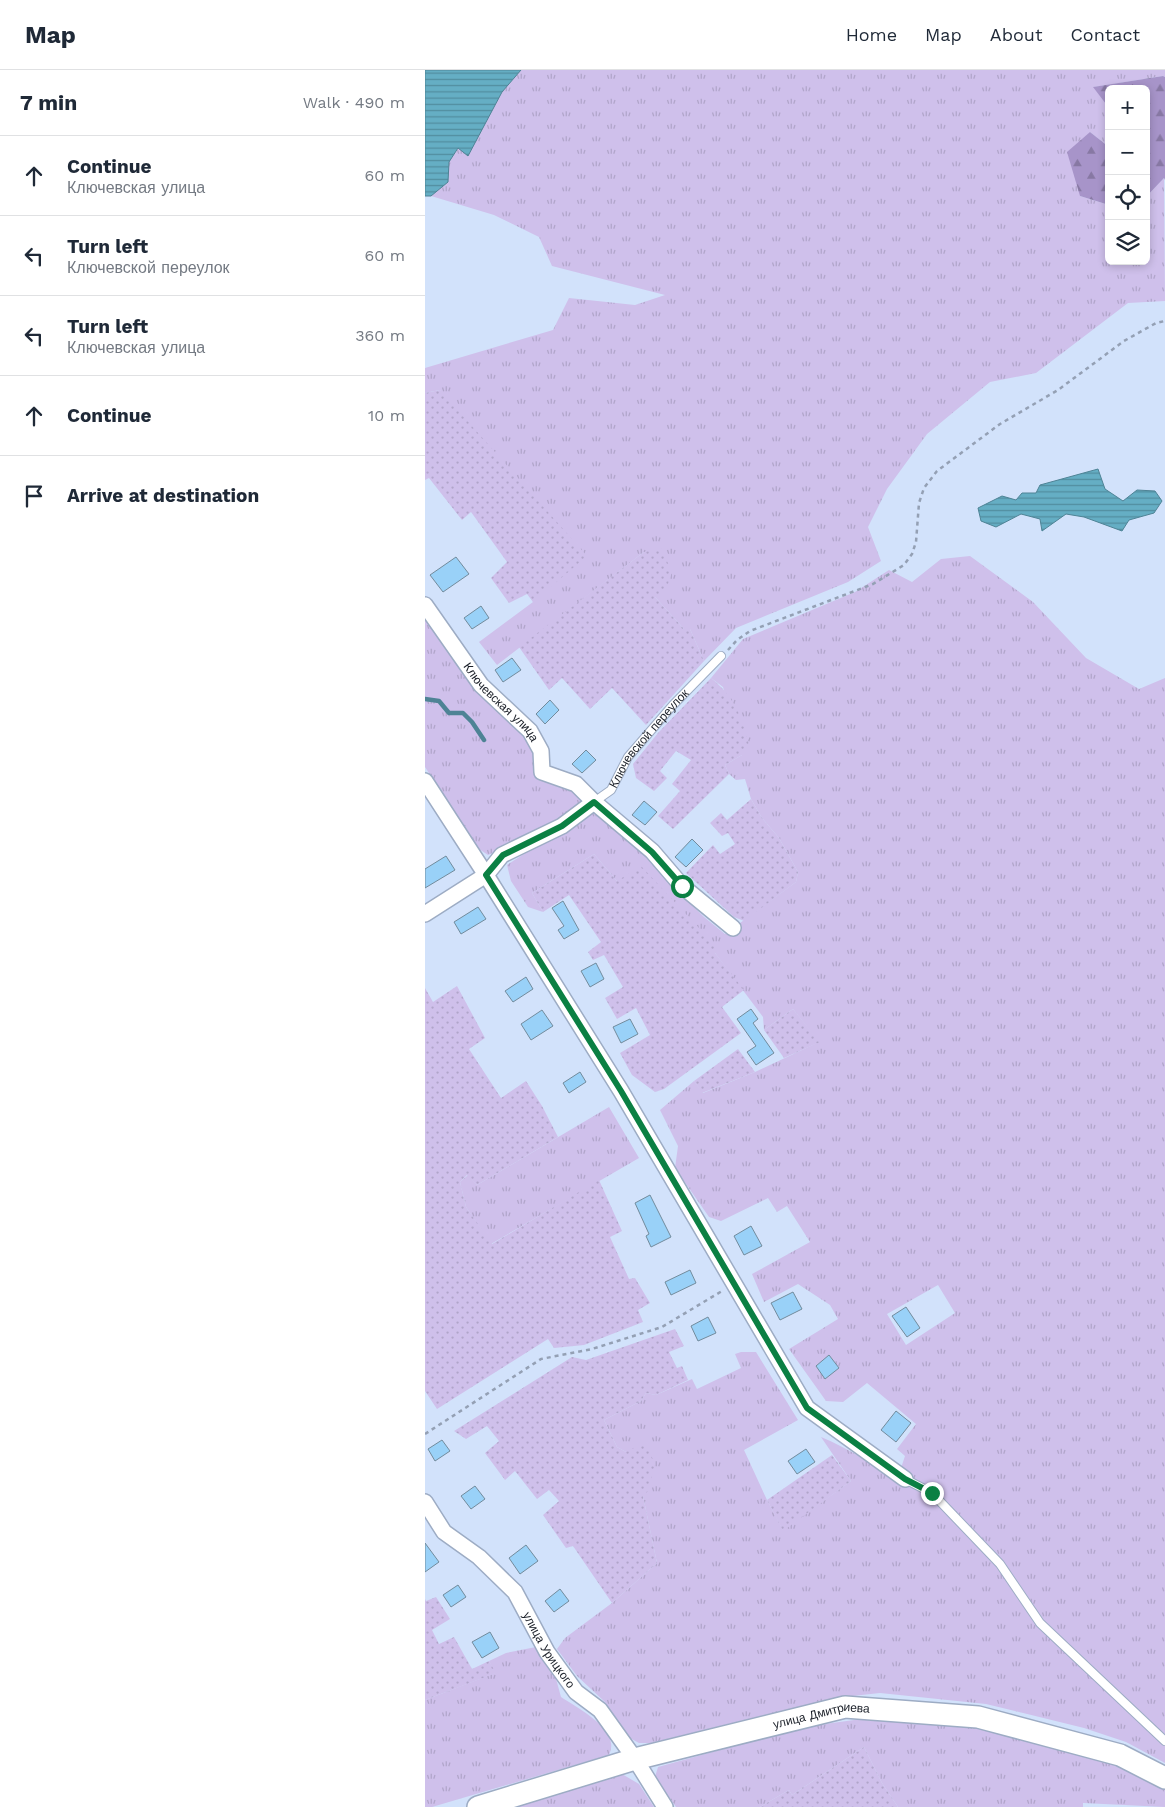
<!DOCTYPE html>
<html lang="en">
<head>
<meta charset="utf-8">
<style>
	:root { --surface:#fff; --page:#f6f6f7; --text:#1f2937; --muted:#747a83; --line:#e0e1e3 }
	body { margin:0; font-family:"Work Sans",sans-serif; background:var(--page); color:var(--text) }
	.controls { position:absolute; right:15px; top:15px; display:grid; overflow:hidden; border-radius:8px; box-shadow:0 2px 8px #0003 }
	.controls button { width:45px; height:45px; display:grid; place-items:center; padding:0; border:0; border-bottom:1px solid var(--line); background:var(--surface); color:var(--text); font:25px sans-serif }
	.stop { position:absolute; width:15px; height:15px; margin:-11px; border:4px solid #0b8043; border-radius:50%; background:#fff }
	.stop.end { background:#0b8043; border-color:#fff; box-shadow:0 1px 5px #0008 }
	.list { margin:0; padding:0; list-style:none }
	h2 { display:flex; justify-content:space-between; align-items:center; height:65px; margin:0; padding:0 20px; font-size:21px }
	h2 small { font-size:16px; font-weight:400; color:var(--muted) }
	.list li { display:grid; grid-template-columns:32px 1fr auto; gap:15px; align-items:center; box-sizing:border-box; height:80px; padding:0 20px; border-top:1px solid var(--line) }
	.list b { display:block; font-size:19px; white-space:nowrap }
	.list p { margin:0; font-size:16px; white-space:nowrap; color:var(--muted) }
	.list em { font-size:16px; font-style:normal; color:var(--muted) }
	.icon { flex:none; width:28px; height:28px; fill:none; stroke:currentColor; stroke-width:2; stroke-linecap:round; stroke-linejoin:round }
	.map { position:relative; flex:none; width:740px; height:1737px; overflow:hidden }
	header { display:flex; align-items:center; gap:30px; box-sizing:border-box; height:70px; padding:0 25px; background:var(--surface); border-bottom:1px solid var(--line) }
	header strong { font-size:24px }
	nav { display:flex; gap:28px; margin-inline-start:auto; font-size:18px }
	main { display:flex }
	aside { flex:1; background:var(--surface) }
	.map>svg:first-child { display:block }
</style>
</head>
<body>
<header>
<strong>Map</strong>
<nav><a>Home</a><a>Map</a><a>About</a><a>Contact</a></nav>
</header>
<main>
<aside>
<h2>7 min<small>Walk · 490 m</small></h2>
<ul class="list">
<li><svg class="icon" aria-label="ahead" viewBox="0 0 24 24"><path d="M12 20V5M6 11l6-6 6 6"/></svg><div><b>Continue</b><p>Ключевская улица</p></div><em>60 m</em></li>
<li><svg class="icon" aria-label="left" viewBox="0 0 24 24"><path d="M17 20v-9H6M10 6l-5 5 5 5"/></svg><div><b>Turn left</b><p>Ключевской переулок</p></div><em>60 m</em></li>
<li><svg class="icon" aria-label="left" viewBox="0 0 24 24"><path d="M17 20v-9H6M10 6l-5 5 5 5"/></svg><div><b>Turn left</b><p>Ключевская улица</p></div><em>360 m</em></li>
<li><svg class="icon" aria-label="ahead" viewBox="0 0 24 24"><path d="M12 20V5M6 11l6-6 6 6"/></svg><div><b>Continue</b></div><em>10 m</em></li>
<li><svg class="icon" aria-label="arrive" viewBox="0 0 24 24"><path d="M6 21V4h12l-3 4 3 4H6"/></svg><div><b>Arrive at destination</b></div></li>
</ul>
</aside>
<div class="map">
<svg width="740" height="1737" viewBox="0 0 740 1737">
	<defs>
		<pattern id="grass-tufts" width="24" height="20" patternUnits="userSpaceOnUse" patternTransform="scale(1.25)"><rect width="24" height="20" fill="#cfc0eb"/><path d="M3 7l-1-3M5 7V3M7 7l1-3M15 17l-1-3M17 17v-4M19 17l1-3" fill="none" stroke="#b1a5ca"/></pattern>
		<pattern id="forest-firs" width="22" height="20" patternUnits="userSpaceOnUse" patternTransform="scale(1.25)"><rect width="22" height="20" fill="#a794c9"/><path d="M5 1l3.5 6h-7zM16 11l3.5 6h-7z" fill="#8778a3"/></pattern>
		<pattern id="garden-dots" width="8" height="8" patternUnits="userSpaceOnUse" patternTransform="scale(1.25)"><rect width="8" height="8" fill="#cfc0eb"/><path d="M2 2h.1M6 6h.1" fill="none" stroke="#b1a5ca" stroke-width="1.8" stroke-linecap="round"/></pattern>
		<pattern id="water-rules" width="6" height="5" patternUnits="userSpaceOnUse" patternTransform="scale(1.25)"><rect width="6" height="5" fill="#65aec4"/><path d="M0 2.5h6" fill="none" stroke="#528d9f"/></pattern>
	</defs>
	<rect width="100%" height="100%" fill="#d2e2fb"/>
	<g fill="url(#grass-tufts)" fill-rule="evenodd">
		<path d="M96,0H740V7L738,6L669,17L684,38V77L665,62L655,126L684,135V191H721V127L739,108L740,231L703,233L611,303L565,312L502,364L462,419L443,457L456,491L423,512L311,558L279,591L265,559H259L230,527L219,482L72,595L54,572L108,532L15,320L0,323V298L128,260L144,228L210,235L240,225L127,196L114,167L69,145L6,126L23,112L24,92L34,77L43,85L77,22Z"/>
		<path d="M545,486L608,532L661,588L714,619L740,608V1693L701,1672L659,1658L561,1634L455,1623L409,1628L226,1673H214L203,1667L180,1632L152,1606L132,1579L140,1568L187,1533L232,1493L218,1426L201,1382L192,1377L179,1350L216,1331L221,1323L231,1325L267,1309L272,1319L316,1298L310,1284L316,1282H331L373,1350L319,1380L342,1430L358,1460L426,1411L396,1367C424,1379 448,1393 471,1413L480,1386L472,1379L491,1354L442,1313L418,1332L401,1331L364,1279L413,1249L405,1235L373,1214L339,1232L327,1204L385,1172L362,1136L352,1142L343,1128L296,1151L284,1147L250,1098L253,1076L235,1040L269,1011L278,1023L330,1002L394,972L368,939L339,960L338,947L290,883L192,811L169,784L107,823L118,842L103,837L86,811L82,795L110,777L147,758L168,741L217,781L244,812L279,847L300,864L371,812L373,802L354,768L337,748L326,729L320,709L311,710L304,704L300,695L317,685L298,617L286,608L318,569L430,522L464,500L487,512L516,489ZM513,1215L530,1243L481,1275L462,1244Z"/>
		<path d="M0,545L100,664L110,685L111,707L147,719L159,733C129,754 97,771 63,785L54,779L0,697Z"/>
		<path d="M184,1037L214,1088L66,1174L41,1137L35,1112L43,1105L52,1115Z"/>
		<path d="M111,1577L130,1605L136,1627C151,1637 184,1654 186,1673C187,1677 185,1682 184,1685L7,1737H0V1630L70,1603L64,1591L81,1583Z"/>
		<path d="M487,1649L544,1654L691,1694L740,1718V1737L658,1733V1737H473L457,1713L439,1677L367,1725L364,1720L335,1737H251L230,1707L233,1697L378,1657L429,1650Z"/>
		<path d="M197,1704L214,1714L229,1737H83Z"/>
	</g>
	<g fill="url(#forest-firs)">
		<path d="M738,6L740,7V110L739,108L721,127V19H684V38L668,17Z"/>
		<path d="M665,62L684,77V135L655,126L642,82Z"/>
	</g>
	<g fill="url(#garden-dots)">
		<path d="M15,320L162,486L108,532L102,524L84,533L66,508L82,492L46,442L37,450L4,408L0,410V323Z"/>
		<path d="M236,478L247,502L242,517L230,527L259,559H265L279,591L221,655L187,618L165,639L137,608L124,620L94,577L219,482Z"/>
		<path d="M286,608C308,625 318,648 324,675L317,685L300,695L304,704L248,759L233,746L255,721L247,714L266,690L251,681L235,701L242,708L229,721L211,708L208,694L233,663Z"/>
		<path d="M326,729L337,748L354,768L373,802L371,812L319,851L309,847L261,803L288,775L295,784L310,774L303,763L297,766L285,753L296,743L302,750Z"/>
		<path d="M169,784L192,811L216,796L289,874L290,883L319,920L297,937L316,963L239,1019L230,1022L207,1005L195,983L225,965L211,938L192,949L180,928L198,917L179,885L168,890L163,882L176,872L144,825L118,842L107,823Z"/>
		<path d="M32,916L60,968L44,979L76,1028L101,1011L117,1036L133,1067L52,1115L42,1105L35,1112L41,1137L67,1174L174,1110L197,1161L185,1167L204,1209L210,1208L225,1233L213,1240L218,1252L159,1275L129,1278L123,1269L12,1339L0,1321V918L8,932Z"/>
		<path d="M368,939L395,972L359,988L339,960Z"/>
		<path d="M313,979L330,1002L277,1023L269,1011Z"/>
		<path d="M250,1259L259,1276L244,1282L252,1298L257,1296L263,1310L231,1325L221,1323L216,1331L179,1350L192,1377L201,1382L220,1372L230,1394L223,1421L218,1426L232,1493L187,1533L148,1476L141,1478L118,1445L134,1431L124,1420L112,1429L90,1401L80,1410L60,1383L74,1371L62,1356L41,1369L29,1361L147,1287L161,1290Z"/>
		<path d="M407,1385L426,1411L358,1461L342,1430Z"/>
		<path d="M11,1527L25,1549L7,1560L14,1574L29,1567L47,1599L64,1591L71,1603L0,1630V1529L1,1531Z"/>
		<path d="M439,1677L457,1713L473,1737H335L364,1720L367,1725Z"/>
	</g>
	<g fill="url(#water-rules)" stroke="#4e8395">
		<path d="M0,0H96L77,22L43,86L33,78L24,92L23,112L6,126H0Z"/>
		<path d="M673,399L680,419L698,431L712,420L730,421L737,431L729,443L704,450L697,461L659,447L641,444L617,461L615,449L596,444L571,457L556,451L553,438L577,426L591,430L597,423H611L615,415Z"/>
	</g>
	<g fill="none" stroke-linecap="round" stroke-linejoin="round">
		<path stroke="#4e8395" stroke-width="4.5" d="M0,629L14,631L24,643H38L47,652L59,670"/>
	</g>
	<g fill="#99d1f8" stroke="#728b9c">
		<path d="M31,487L44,504L18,522L5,505Z"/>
		<path d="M56,536L64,548L47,559L39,548Z"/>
		<path d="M87,588L96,600L78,612L70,600Z"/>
		<path d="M125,630L134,640L120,654L111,644Z"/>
		<path d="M161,680L171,690L157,703L147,694Z"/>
		<path d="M219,731L232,742L220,755L207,745Z"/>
		<path d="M267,769L278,780L261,797L250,787Z"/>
		<path d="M21,786L30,800L0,818V799Z"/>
		<path d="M138,831L154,860L139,869L133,860L139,856L127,838Z"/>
		<path d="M53,837L61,849L36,864L29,852Z"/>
		<path d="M171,893L179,909L165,917L156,901Z"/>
		<path d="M101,907L108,919L88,932L80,921Z"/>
		<path d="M326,939L333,949L328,953L349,983L331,995L322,982L331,976L312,949Z"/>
		<path d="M117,940L128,956L106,970L96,954Z"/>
		<path d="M205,949L213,964L196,973L188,957Z"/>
		<path d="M155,1002L161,1012L144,1023L138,1013Z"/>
		<path d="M225,1125L246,1167L226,1177L221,1166L224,1164L210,1133Z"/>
		<path d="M326,1156L337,1176L319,1185L309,1166Z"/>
		<path d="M265,1200L271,1213L246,1225L240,1212Z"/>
		<path d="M368,1222L377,1239L355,1250L346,1233Z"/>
		<path d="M481,1237L495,1258L482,1267L467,1246Z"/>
		<path d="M283,1247L291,1263L273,1271L266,1256Z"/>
		<path d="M404,1285L414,1298L400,1309L391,1296Z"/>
		<path d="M471,1341L486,1353L471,1372L456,1360Z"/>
		<path d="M17,1370L25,1381L10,1391L3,1379Z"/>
		<path d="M381,1379L390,1392L372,1404L363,1391Z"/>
		<path d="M50,1416L60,1429L46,1439L36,1426Z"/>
		<path d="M0,1473L14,1492L0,1502Z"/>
		<path d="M101,1475L113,1491L95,1504L84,1488Z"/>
		<path d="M33,1515L41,1527L26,1537L18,1525Z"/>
		<path d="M135,1519L144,1531L129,1542L120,1531Z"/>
		<path d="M65,1562L74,1578L57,1588L47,1572Z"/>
	</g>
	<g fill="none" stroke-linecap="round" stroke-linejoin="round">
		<g stroke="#9dacc4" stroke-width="10">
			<g id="lane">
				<path id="s1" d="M169,732L186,720L203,687L248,635L296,586"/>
				<path d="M480,1409L507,1423L575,1494L615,1553L740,1671"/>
			</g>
		</g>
		<g stroke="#9dacc4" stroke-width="18">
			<g id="street">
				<path id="s2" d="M0,535L56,615L105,661L116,681L117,702L151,714L169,732L227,781L257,816L308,858"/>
				<path d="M0,711L61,805L196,1021L382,1338L480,1409"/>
				<path d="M0,844L61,805L77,785L137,756L169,732"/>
				<path id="s3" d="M0,1432L19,1462L54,1487L90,1522L122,1582L151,1622L175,1640L210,1689L240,1737"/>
			</g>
		</g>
		<g stroke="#9dacc4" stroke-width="24">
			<g id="secondary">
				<path id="s4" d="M53,1737L210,1689L420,1637L553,1647L695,1685L740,1708"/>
			</g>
		</g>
		<g stroke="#94a0b4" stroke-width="2.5" stroke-dasharray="4 4" stroke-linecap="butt">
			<path d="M303,580L312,570L325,561L448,514L479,495L487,484L491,472L494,433L499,418L512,401L575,354L633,320L699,271L731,253L740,251"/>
			<path d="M0,1364L116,1289L167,1279L237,1257L297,1221"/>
		</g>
		<use href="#lane" stroke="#fff" stroke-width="8"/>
		<use href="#street" stroke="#fff" stroke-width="15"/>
		<use href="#secondary" stroke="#fff" stroke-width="21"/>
	</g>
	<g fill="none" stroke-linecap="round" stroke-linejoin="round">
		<path stroke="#0b8043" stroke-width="6" d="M257,816L227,782L169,732L137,756L78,785L61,805L196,1021L382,1338L480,1409L507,1423"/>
	</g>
	<g text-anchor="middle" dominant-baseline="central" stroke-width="4" stroke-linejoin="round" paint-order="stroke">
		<g font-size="12" fill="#191e27" stroke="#d2e2fb">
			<text stroke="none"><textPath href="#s2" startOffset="124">Ключевская улица</textPath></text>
			<text stroke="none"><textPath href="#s1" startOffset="85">Ключевской переулок</textPath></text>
			<text stroke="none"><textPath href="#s3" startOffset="196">улица Урицкого</textPath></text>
			<text stroke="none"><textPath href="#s4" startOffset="356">улица Дмитриева</textPath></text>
		</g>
	</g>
</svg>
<div class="controls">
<button>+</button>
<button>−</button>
<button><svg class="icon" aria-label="locate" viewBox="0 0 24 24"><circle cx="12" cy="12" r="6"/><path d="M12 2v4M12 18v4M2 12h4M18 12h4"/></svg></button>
<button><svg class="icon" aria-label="layers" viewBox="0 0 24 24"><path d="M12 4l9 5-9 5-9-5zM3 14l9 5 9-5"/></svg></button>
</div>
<div class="stop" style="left:257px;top:816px"></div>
<div class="stop end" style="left:507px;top:1423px"></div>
</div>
</main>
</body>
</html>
